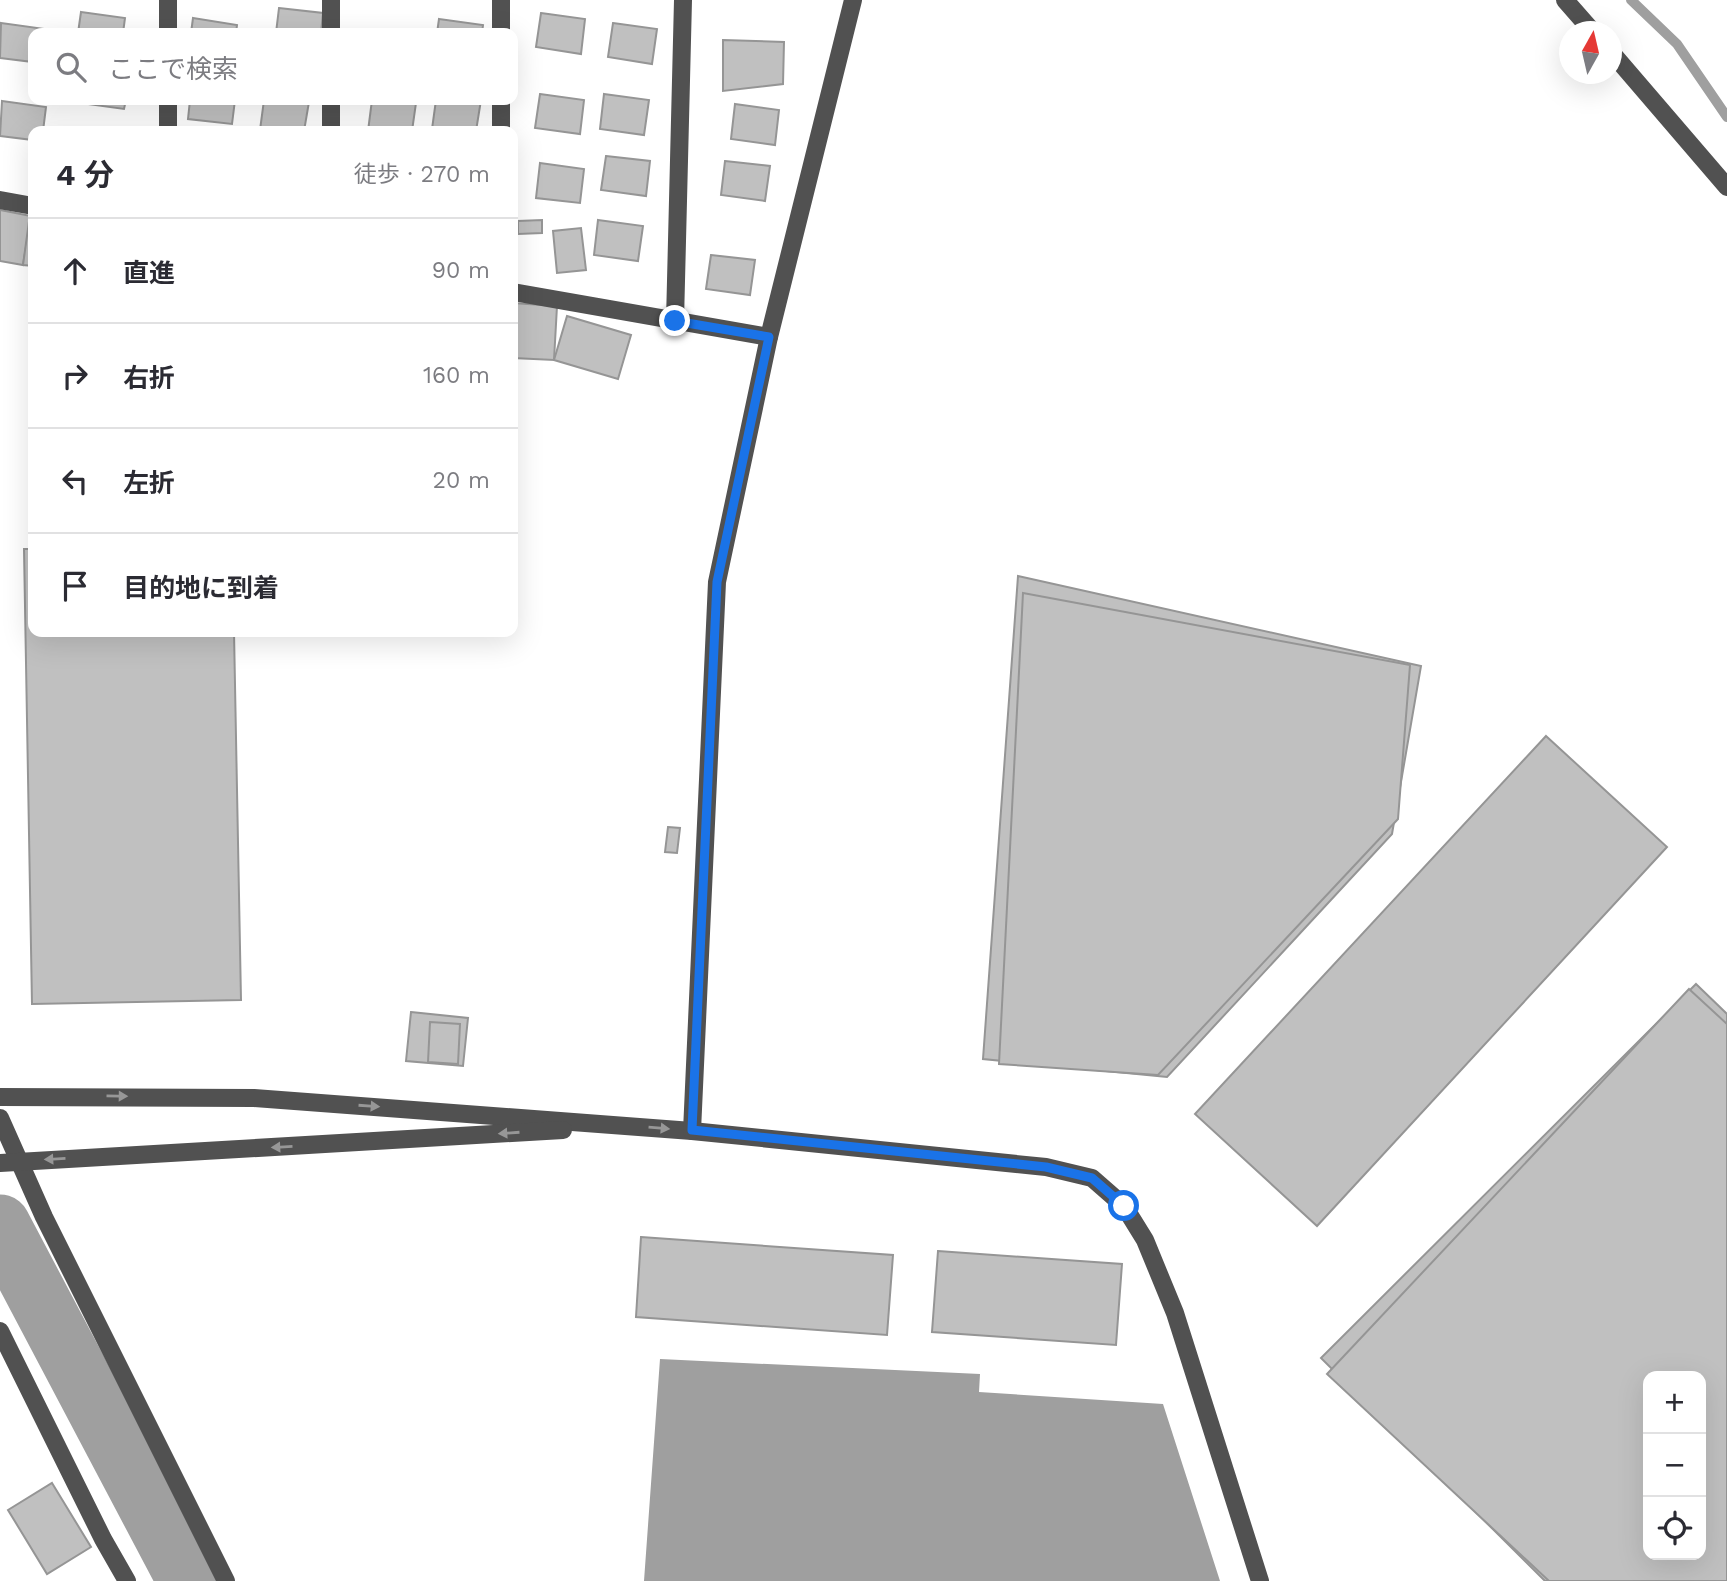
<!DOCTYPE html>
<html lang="ja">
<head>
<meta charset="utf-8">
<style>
	:root { --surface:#fff; --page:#f7f7f7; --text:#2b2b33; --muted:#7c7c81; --line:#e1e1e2 }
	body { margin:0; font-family:"Work Sans","Noto Sans JP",sans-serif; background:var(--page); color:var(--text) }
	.controls { position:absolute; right:21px; bottom:21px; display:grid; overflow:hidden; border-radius:14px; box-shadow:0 7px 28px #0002 }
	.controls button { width:63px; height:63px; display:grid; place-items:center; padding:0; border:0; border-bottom:2px solid var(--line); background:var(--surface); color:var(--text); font:35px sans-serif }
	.compass { position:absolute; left:1559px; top:21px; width:63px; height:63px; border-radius:50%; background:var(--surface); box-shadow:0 7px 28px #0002; rotate:8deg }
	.stop { position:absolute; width:21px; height:21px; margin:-16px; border:5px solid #1a73e8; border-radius:50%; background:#fff }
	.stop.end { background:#1a73e8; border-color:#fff; box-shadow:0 2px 7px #0008 }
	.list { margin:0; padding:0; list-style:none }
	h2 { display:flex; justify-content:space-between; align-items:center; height:91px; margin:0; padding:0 28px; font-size:30px }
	h2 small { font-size:23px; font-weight:400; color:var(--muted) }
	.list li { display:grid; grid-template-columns:46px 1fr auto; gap:21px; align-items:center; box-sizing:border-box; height:105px; padding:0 28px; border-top:2px solid var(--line) }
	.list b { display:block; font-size:26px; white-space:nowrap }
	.list em { font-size:23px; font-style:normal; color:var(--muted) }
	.icon { flex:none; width:38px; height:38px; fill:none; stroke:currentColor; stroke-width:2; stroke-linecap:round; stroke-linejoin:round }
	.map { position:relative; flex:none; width:1727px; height:1581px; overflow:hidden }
	.search { position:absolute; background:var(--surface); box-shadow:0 7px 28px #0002; left:28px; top:28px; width:490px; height:77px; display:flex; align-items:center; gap:18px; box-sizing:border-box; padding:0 24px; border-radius:14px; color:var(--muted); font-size:26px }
	.panel { position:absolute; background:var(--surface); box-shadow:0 7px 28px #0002; left:28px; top:126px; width:490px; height:511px; border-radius:14px }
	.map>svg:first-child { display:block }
</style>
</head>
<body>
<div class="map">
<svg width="1727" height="1581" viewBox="0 0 1727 1581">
	<rect width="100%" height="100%" fill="#fff"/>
	<path fill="#9f9f9f" d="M660,1359L980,1374L979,1392L1163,1404L1220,1581H644Z"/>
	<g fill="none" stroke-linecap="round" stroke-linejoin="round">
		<path stroke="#9f9f9f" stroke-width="10" d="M1631,0L1677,44L1727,117"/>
		<path stroke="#9f9f9f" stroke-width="61" d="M0,1225L188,1581"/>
	</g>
	<g fill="#c0c0c0" stroke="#959595" stroke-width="2" fill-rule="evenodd">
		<path d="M279,8L323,13L321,33H276Z"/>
		<path d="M81,12L125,18L123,33H78Z"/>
		<path d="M541,13L585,19L581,54L536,47Z"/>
		<path d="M193,18L237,25L236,33H191Z"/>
		<path d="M439,19L483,25L482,33H437Z"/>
		<path d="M1,23L45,29V33H33V62L0,58Z"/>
		<path d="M613,23L657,29L652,64L608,57Z"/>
		<path d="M377,29L411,33H376Z"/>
		<path d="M723,40L784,42L783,84L723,91Z"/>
		<path d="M540,94L584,100L580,134L535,128Z"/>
		<path d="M604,94L649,100L644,135L600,129Z"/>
		<path d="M80,100H126L124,109L80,103Z"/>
		<path d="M190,100H235L232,124L188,119Z"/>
		<path d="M264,100L309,102L304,131L260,130Z"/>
		<path d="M372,100L416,103L412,131H368Z"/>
		<path d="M436,100H481L476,131L432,129Z"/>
		<path d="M2,101L46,107L43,131H33V140L0,136Z"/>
		<path d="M735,104L779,110L775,145L731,139Z"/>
		<path d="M606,156L650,161L646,196L601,190Z"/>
		<path d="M725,161L770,166L765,201L721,195Z"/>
		<path d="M540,163L584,169L580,203L536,198Z"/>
		<path d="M0,210L31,216L23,265L0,261Z"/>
		<path d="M30,214L33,215V266L23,265Z"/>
		<path d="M542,220V233L518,234V221Z"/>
		<path d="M598,220L643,226L638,261L594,255Z"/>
		<path d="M581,228L586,270L557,273L553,231Z"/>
		<path d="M711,255L755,260L750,295L706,289Z"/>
		<path d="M513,303L557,306L554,360L513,358Z"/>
		<path d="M567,316L631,335L618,379L554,360Z"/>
		<path d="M24,549H33V632H234L241,1000L32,1004Z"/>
		<path d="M1018,576L1421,666L1392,834L1167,1077L983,1059Z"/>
		<path d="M1023,593L1410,665L1398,819L1158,1075L999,1064Z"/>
		<path d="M1546,736L1667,847L1317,1226L1195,1114Z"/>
		<path d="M668,827L680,828L677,853L665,852Z"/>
		<path d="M1696,984L1727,1014V1581H1545L1321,1358ZM1648,1376H1701V1555H1648Z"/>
		<path d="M1689,989L1727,1024V1581H1549L1327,1374ZM1648,1376H1701V1555H1648Z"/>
		<path d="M411,1012L468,1018L463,1066L406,1061Z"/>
		<path d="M430,1022L460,1024L458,1064L428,1062Z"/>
		<path d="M641,1237L893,1255L887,1335L636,1317Z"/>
		<path d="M938,1251L1122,1264L1116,1345L932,1332Z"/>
		<path d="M52,1483L91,1547L47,1574L8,1510Z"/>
	</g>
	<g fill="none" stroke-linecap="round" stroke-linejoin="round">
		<g stroke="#515151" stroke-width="18">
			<path d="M168,0V33"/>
			<path d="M501,0V33"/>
			<path d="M1565,0L1593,32"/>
			<path d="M331,33V0"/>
			<path d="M1612,53L1727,187"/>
			<path d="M168,100V131"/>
			<path d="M501,100V131"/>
			<path d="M331,131V100"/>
			<path d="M0,200L33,206"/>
			<path d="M513,292L769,337"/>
			<path d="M675,321L683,0"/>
			<path d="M0,1097L254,1098L692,1131L1046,1167L1092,1178L1124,1206L1145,1240L1175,1313L1260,1581"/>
			<path d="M0,1118L44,1217L226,1581"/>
			<path d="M692,1131L717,582L769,337L853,0"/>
			<path d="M0,1163L563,1130"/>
			<path d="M0,1331L103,1539L127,1581"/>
		</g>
	</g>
	<defs><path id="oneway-solid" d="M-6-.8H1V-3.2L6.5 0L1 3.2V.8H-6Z" transform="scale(1.75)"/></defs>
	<g fill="#979797">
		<use href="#oneway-solid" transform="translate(117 1096) rotate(1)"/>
		<use href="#oneway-solid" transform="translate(369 1106) rotate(4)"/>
		<use href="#oneway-solid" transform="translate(659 1128) rotate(5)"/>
		<use href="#oneway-solid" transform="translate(509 1133) rotate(176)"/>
		<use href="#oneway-solid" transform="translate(282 1147) rotate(177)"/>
		<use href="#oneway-solid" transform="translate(55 1159) rotate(177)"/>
	</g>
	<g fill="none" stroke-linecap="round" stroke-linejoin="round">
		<path stroke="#1a73e8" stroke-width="9" d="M675,321L769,337L717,582L692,1130L1046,1167L1092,1178L1124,1206"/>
	</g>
</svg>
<div class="controls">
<button>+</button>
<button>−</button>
<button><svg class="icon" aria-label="locate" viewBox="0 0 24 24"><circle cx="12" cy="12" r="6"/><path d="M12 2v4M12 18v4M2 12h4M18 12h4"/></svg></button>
</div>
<svg class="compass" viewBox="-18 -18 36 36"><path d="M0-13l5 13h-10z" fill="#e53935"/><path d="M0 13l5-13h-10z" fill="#7c7c81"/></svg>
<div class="stop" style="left:1124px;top:1206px"></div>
<div class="stop end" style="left:675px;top:321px"></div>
<div class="search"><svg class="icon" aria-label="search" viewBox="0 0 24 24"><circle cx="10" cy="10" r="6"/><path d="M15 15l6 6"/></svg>ここで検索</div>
<section class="panel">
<h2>4 分<small>徒歩 · 270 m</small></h2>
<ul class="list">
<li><svg class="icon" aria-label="ahead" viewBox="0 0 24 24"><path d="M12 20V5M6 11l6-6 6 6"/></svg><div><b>直進</b></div><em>90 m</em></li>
<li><svg class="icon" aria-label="right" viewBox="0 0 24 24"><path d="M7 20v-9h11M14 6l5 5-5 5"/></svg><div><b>右折</b></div><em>160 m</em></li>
<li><svg class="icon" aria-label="left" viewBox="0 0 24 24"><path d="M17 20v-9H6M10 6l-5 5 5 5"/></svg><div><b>左折</b></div><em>20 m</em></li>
<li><svg class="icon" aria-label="arrive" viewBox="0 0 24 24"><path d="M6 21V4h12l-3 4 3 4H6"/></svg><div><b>目的地に到着</b></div></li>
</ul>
</section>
</div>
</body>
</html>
